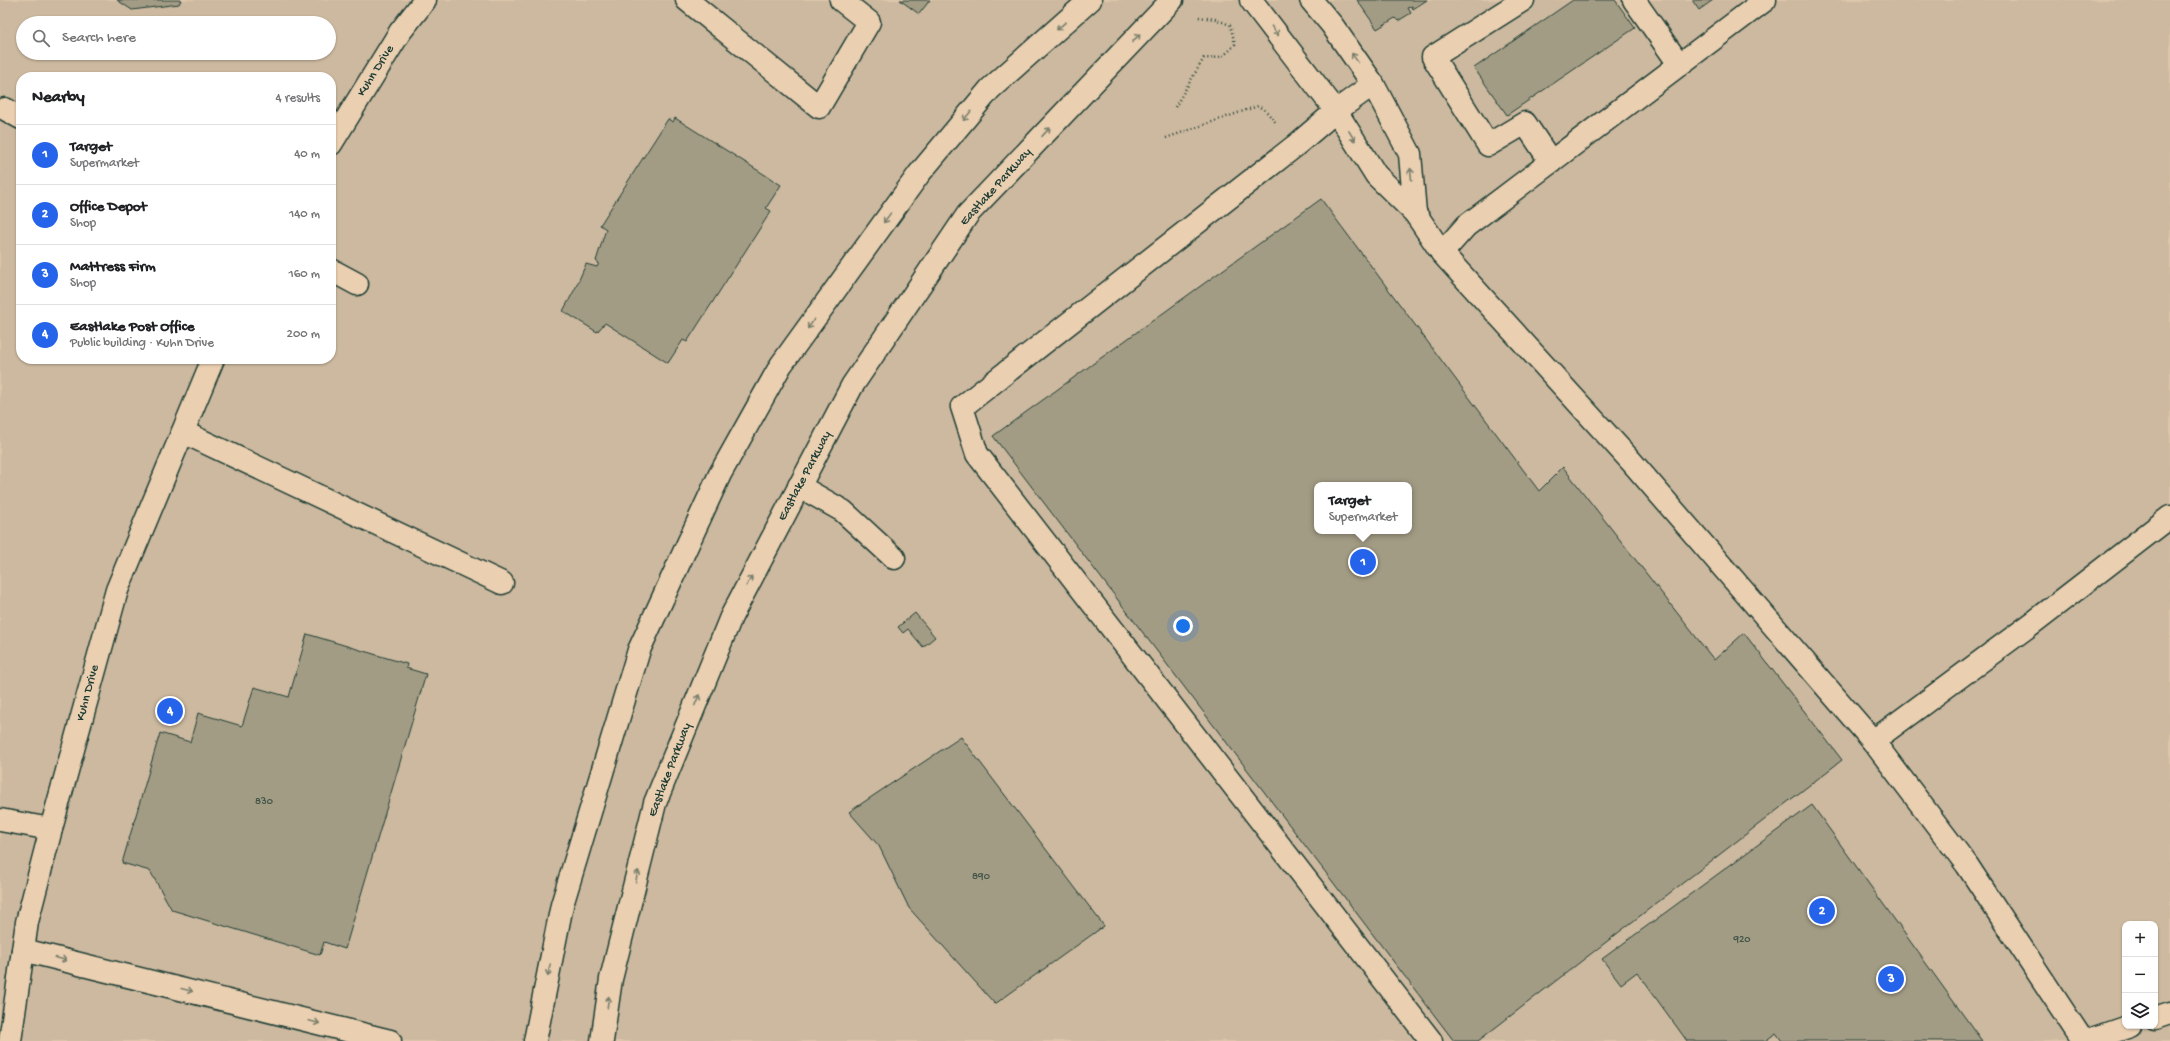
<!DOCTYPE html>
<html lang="en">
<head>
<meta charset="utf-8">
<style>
	:root { --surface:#fff; --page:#f6f6f6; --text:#202124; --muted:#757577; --line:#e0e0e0; --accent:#2563eb }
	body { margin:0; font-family:"Gochi Hand",sans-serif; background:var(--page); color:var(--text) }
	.controls { position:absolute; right:12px; bottom:12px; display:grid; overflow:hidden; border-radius:8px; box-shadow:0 1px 3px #0004 }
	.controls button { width:36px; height:36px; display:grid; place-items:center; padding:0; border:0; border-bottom:1px solid var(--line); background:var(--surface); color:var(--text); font:20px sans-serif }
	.you { position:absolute; left:1183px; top:626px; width:14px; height:14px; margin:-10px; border:3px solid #fff; border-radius:50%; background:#1a73e8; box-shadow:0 0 0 6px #1a73e833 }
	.badge { display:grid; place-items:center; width:26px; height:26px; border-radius:50%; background:var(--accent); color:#fff; font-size:13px; font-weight:700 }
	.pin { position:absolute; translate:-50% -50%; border:2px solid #fff; box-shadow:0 1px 4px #0006 }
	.popup { position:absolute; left:1314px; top:482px; width:98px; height:52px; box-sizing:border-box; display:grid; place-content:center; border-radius:8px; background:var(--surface); filter:drop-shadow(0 1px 3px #0005); font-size:13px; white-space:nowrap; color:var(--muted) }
	.popup b { font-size:15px; color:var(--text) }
	.popup::after { content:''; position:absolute; left:50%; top:100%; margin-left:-8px; border:8px solid transparent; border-top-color:var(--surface) }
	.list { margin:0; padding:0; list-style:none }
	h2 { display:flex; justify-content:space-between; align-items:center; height:52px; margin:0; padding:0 16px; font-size:17px }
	h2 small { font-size:13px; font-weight:400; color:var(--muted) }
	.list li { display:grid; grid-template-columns:26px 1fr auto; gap:12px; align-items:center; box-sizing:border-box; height:60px; padding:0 16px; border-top:1px solid var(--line) }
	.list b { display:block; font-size:15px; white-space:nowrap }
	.list p { margin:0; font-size:13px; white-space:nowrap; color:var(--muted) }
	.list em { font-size:13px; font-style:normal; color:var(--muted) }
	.icon { flex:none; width:22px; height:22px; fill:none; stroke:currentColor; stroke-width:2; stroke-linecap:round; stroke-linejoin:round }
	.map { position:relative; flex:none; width:2170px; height:1041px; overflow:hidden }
	.search { position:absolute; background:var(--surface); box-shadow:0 1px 3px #0004; left:16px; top:16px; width:320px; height:44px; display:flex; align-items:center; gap:10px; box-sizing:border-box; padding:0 14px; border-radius:22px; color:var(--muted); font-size:15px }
	.panel { position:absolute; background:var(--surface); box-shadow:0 1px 3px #0004; left:16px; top:72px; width:320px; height:292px; border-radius:16px }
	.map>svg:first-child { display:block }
</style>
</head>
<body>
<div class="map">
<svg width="2170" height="1041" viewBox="0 0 2170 1041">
	<rect width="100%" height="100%" fill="#dec6aa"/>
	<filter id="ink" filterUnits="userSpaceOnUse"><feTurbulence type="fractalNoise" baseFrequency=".025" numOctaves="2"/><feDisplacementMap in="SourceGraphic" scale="8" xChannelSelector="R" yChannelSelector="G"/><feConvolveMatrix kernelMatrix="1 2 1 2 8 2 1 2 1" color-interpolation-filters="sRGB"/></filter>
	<g filter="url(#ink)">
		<path fill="#ccb99f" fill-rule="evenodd" d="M0,0H2170V1041H0ZM23,23H329V53H23ZM21,77H331V359H21ZM1317,485H1409V531H1317ZM2125,924H2155V1026H2125Z"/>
		<g fill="#a39c85" stroke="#1f3d34" fill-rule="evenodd">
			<path d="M117,0H181L179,4L132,10Z"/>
			<path d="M900,0H930L919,14Z"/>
			<path d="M1357,0H1427L1413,9L1412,6L1408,8L1411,13L1398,21L1395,18L1377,29Z"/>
			<path d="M1573,0H1615L1635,28L1507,115L1474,68Z"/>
			<path d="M1692,0H1713L1699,10Z"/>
			<path d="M675,118L781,185L766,208L771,211L687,342L683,340L668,363L605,323L597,332L563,311L575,289L586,264L597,267L599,263L596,261L606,229L600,225L668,119L673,122Z"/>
			<path d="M1321,199L1539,491L1563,467L1714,660L1744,633L1842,760L1478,1041H1454L993,436ZM1317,485H1409V531H1317Z"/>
			<path d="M915,613L935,637L923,647L908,629L903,633L898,627Z"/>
			<path d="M307,634L407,664L406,668L426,674L345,949L324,942L320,955L172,910L150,871L122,863L160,733L190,742L198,713L242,726L254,687L289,697Z"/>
			<path d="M961,737L1104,926L995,1004L909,908L879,846L849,812Z"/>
			<path d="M1812,805L1982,1041H1782L1776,1033L1765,1041H1687L1637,972L1621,984L1602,959Z"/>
		</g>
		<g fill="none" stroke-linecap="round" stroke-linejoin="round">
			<g stroke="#1f3d34" stroke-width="25">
				<g id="minor">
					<path d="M687,0L819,107L869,22L841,0"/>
					<path d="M1251,0L1336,111L1376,175L1415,213L1442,253L1631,461L1873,741L1967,865L2083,1041"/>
					<path d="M1311,0L1332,25L1373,84L1410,154L1415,213"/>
					<path d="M1523,0L1433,57L1488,145L1525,123L1551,162"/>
					<path d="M1634,0L1679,64"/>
					<path d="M1373,84L1336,111L1295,146L962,407L977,454L1431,1041"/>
					<path d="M5,109L21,118"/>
					<path d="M331,144L400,32L425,0"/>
					<path d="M1442,253L1466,226L1765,0"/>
					<path d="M331,270L357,284"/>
					<path d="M183,432L502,583"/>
					<path d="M799,486L843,511L894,558"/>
					<path d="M1873,741L2034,622L2170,517"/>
					<path d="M0,820L51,829"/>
					<path d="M23,950L390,1041"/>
					<path d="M2155,1018L2170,1013"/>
					<path d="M10,1041L27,922L51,829L117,590L213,359"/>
					<path d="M2086,1041L2130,1026"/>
				</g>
			</g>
			<g stroke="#1f3d34" stroke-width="25">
				<g id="major">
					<path d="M535,1041L562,905L639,650L720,474L781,365L919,174L990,89L1090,0"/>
					<path d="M602,1041L611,979L655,803L731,617L852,386L968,214L1172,0"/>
				</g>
			</g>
			<g stroke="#1f3d34" stroke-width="2.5" stroke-dasharray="1 3" stroke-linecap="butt">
				<path d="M1175,107L1204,58C1219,59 1226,56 1235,44L1230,25L1215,19L1198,17"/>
				<path d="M1166,138L1258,106L1266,111L1277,124"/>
			</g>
			<use href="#minor" stroke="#eacfb1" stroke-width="22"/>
			<use href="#major" stroke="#eacfb1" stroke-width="22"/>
		</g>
		<defs><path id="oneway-shaft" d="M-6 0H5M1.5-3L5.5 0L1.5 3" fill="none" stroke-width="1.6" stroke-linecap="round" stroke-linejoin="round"/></defs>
		<g stroke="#7a7f6c">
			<use href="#oneway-shaft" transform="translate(1061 26) rotate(139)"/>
			<use href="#oneway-shaft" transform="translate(1275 31) rotate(53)"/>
			<use href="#oneway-shaft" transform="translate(1136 38) rotate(-47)"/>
			<use href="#oneway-shaft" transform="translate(1355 58) rotate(-125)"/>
			<use href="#oneway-shaft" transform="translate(967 116) rotate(130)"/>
			<use href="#oneway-shaft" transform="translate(1046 132) rotate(-47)"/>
			<use href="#oneway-shaft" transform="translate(1352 136) rotate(58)"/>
			<use href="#oneway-shaft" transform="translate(1411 174) rotate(-95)"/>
			<use href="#oneway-shaft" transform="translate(887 218) rotate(126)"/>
			<use href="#oneway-shaft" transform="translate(811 324) rotate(126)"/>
			<use href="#oneway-shaft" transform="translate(749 581) rotate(-62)"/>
			<use href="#oneway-shaft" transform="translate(697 700) rotate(-68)"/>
			<use href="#oneway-shaft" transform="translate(637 876) rotate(-76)"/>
			<use href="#oneway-shaft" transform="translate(61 959) rotate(14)"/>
			<use href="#oneway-shaft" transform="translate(549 970) rotate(102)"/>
			<use href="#oneway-shaft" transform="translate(187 990) rotate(14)"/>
			<use href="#oneway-shaft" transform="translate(608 1002) rotate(-82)"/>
			<use href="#oneway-shaft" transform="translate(314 1022) rotate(14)"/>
		</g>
	</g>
	<g text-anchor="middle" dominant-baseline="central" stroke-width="4" stroke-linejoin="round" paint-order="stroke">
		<g font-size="11" fill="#405548">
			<text x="264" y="802">830</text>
			<text x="981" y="877">890</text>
			<text x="1742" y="940">920</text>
		</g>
		<g font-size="13" fill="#1f3d34" stroke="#eacfb1">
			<text transform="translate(376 71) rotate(-58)">Kuhn Drive</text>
			<text transform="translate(996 187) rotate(-48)">Eastlake Parkway</text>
			<text transform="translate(805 476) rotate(-62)">Eastlake Parkway</text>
			<text transform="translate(88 693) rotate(-75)">Kuhn Drive</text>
			<text transform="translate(670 770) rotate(-69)">Eastlake Parkway</text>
		</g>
	</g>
</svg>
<div class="controls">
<button>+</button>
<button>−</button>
<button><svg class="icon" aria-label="layers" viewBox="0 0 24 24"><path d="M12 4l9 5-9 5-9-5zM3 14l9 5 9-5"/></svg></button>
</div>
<div class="you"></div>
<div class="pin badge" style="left:1363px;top:562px">1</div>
<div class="popup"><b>Target</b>Supermarket</div>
<div class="pin badge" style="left:1822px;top:911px">2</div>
<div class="pin badge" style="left:1891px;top:979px">3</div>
<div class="pin badge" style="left:170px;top:711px">4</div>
<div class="search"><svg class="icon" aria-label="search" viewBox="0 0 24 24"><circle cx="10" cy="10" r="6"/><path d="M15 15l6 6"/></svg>Search here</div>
<section class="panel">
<h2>Nearby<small>4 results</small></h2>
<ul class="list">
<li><span class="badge">1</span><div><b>Target</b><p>Supermarket</p></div><em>40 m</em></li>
<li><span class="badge">2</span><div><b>Office Depot</b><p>Shop</p></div><em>140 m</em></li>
<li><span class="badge">3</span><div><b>Mattress Firm</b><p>Shop</p></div><em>160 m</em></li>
<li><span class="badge">4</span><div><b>Eastlake Post Office</b><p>Public building · Kuhn Drive</p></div><em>200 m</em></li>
</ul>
</section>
</div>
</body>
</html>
